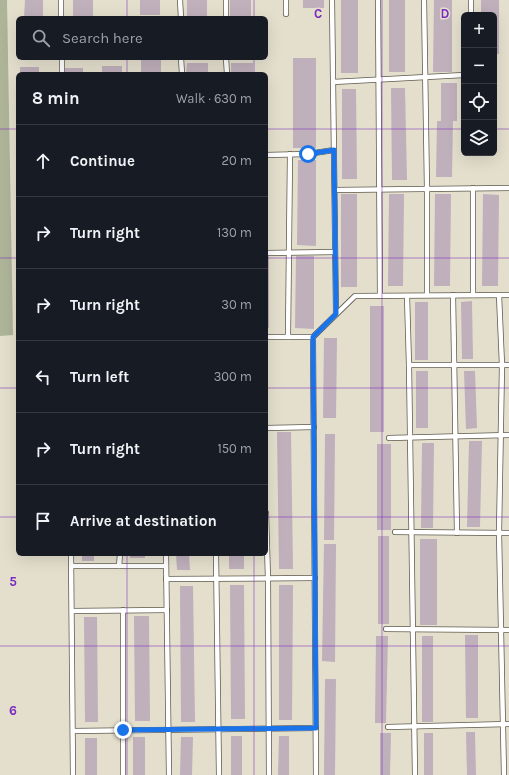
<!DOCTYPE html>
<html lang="en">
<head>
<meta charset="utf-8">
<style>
	:root { --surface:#171b24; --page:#242831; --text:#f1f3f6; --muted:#9ea1a6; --line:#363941 }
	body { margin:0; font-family:Karla,sans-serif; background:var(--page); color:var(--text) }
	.controls { position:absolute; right:12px; top:12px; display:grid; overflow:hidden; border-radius:6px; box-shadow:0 4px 16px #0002 }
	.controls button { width:36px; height:36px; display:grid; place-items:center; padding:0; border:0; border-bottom:1px solid var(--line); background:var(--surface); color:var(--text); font:20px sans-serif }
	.stop { position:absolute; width:12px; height:12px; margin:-9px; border:3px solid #1a73e8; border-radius:50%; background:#fff }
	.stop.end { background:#1a73e8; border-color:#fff; box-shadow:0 1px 4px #0008 }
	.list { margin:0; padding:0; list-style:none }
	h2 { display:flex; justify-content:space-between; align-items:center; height:52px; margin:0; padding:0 16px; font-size:17px }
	h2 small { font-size:13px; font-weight:400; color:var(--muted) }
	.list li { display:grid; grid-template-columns:26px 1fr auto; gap:12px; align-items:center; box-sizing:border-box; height:72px; padding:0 16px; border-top:1px solid var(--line) }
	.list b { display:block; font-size:15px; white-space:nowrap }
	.list em { font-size:13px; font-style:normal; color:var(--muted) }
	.icon { flex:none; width:22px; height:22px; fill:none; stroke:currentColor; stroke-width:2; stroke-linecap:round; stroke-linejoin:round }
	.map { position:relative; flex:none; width:509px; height:775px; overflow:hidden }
	.search { position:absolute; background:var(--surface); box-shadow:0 4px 16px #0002; left:16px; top:16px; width:252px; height:44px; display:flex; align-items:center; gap:10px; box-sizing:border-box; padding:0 14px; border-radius:6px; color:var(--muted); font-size:15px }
	.panel { position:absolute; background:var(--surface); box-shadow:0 4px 16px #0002; left:16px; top:72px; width:252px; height:484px; border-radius:6px }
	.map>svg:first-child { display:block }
</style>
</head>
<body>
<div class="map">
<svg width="509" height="775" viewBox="0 0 509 775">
	<rect width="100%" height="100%" fill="#e4dfcd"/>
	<path fill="#aeb498" d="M0,0H7L13,335L0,336Z"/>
	<g fill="#bfb0bc">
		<path d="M25,0H43V18H24Z"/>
		<rect x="73" y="0" width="20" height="18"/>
		<rect x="140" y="0" width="20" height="15"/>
		<rect x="187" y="0" width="20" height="18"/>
		<rect x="230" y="0" width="21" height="18"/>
		<rect x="303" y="0" width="21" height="8"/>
		<rect x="341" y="0" width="17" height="73"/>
		<rect x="389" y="0" width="16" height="72"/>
		<path d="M434,0H452V72H433Z"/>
		<path d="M481,0H499V54H494V15H481Z"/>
		<rect x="141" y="58" width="20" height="16"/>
		<rect x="293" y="58" width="23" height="90"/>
		<path d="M187,63H208V74H186Z"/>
		<rect x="231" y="63" width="22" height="11"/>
		<rect x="102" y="66" width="20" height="8"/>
		<rect x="20" y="67" width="19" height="7"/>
		<rect x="64" y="68" width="19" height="6"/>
		<path d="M441,83H457V121H453L452,177H436L437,121H441Z"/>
		<path d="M391,88H405L407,180H392Z"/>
		<path d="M342,89H356L357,179H342Z"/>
		<path d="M298,160H316V246L297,245Z"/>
		<rect x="266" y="161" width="2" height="86"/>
		<rect x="341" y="194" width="16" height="93"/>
		<path d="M389,194H404L403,286H388Z"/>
		<path d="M435,194H451L450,286H434Z"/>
		<path d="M483,194L499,195L498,286H482Z"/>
		<rect x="266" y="256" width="3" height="72"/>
		<path d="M296,256H314V329L295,328Z"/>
		<path d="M472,301L473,359H462L461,302Z"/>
		<rect x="415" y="302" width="13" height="58"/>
		<rect x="370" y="306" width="14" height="126"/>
		<path d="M324,338H337L336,418H323Z"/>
		<rect x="416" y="371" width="12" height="57"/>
		<path d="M464,371H475L477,428L466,429Z"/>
		<path d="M277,432H291L293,569H279Z"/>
		<path d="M325,434H335L334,540H324Z"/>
		<path d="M469,441H482L480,527H467Z"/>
		<path d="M422,443H434L433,528H421Z"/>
		<rect x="377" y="444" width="14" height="86"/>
		<rect x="378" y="536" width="11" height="88"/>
		<rect x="420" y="539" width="17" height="86"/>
		<path d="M324,544H336L335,662L322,661Z"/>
		<rect x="82" y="554" width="12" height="7"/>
		<rect x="130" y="554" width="15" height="4"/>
		<path d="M176,554H189L190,570H177Z"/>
		<rect x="229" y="554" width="15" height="15"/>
		<path d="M230,585H244L245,719H231Z"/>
		<path d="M279,585H293L292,720H279Z"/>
		<path d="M180,586H193L195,722H181Z"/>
		<path d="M134,616H149L150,721H135Z"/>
		<path d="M84,617H97L98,722H85Z"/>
		<path d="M465,635H478V718H466Z"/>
		<path d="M376,636H388L386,723H375Z"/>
		<rect x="422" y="636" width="11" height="86"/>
		<path d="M325,679H336L335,775H324Z"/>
		<path d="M466,732H475L476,775H467Z"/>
		<path d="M380,733H391L390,775H380Z"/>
		<rect x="424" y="733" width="9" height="42"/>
		<rect x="231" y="736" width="11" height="39"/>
		<path d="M279,736H289V775H278Z"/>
		<rect x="133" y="737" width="12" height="38"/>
		<path d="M181,737H193L192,775H180Z"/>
		<rect x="85" y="738" width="12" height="37"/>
	</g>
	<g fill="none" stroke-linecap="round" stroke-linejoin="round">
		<g stroke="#5e594a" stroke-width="6">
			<g id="lane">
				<path d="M61,0V18"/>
				<path d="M180,0L181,18"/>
				<path d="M226,0V18"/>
				<path d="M332,0L336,314"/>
				<path d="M378,0L380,296"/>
				<path d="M424,0L427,189V295"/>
				<path d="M286,14V0"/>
				<path d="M471,15V0"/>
				<path d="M62,58V74"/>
				<path d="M181,58L182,74"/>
				<path d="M226,58L227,74"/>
				<path d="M333,82L464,75"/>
				<path d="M266,155L308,154L334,150"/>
				<path d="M335,190L509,188"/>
				<path d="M266,253L335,252"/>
				<path d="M453,295L457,533"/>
				<path d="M473,295V188"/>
				<path d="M499,295L502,365L499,533L504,775"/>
				<path d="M407,296L409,365L415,775"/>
				<path d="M266,337H313L355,296L509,295"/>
				<path d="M288,337L290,154"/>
				<path d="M313,337L316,775"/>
				<path d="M409,365H509"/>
				<path d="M266,428L314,427"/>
				<path d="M389,438L509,435"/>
				<path d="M266,513L268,579L269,775"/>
				<path d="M395,532L509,533"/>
				<path d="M71,554L73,775"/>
				<path d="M166,554L169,775"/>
				<path d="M216,554L219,775"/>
				<path d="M72,566H166"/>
				<path d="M119,566L120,554"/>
				<path d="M166,579L315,578"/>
				<path d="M123,610V775"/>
				<path d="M72,611L167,610"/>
				<path d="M386,629L509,630"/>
				<path d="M388,727L509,724"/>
				<path d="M73,731L316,728"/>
			</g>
		</g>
		<use href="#lane" stroke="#fff" stroke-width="4.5"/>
	</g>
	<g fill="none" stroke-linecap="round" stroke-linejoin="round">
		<path stroke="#1a73e8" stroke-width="5" d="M123,730L316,728L313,337L336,314L334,150L308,154"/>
	</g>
	<path fill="none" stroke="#7b2cbf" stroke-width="1" stroke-opacity="0.55" d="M127,0V18M254,0V18M382,0V775M127,58V74M254,58V74M0,129H18M266,129H464M494,129H509M0,258H18M266,258H509M0,388H18M266,388H509M0,517H18M266,517H509M127,554V775M254,554V775M0,646H509"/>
	<g font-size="13" text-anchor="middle" font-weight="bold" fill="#7b2cbf" stroke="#e4dfcd" stroke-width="3" stroke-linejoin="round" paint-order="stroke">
		<text x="318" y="18">C</text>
		<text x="445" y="18">D</text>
		<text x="13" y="586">5</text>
		<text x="13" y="715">6</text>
	</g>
</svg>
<div class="controls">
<button>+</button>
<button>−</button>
<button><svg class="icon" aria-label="locate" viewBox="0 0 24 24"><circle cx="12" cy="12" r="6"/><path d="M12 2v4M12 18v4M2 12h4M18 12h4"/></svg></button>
<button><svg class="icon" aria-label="layers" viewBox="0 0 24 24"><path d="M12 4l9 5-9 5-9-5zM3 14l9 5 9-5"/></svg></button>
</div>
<div class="stop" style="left:308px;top:154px"></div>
<div class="stop end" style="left:123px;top:730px"></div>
<div class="search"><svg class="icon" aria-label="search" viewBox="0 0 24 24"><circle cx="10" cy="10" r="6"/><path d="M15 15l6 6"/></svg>Search here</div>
<section class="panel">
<h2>8 min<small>Walk · 630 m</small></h2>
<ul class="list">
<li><svg class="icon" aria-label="ahead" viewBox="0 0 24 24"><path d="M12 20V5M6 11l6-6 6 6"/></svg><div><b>Continue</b></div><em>20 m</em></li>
<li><svg class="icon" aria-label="right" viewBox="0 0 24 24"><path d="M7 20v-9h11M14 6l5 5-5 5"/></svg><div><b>Turn right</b></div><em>130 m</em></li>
<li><svg class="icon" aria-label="right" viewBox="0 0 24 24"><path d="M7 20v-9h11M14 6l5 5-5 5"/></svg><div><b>Turn right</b></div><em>30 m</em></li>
<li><svg class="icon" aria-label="left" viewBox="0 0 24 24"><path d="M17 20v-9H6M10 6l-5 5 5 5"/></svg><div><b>Turn left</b></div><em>300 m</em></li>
<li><svg class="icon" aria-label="right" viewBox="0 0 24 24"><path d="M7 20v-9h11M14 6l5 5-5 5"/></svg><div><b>Turn right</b></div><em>150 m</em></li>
<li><svg class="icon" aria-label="arrive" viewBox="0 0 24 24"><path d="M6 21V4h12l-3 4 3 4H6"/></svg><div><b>Arrive at destination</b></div></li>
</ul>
</section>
</div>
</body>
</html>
